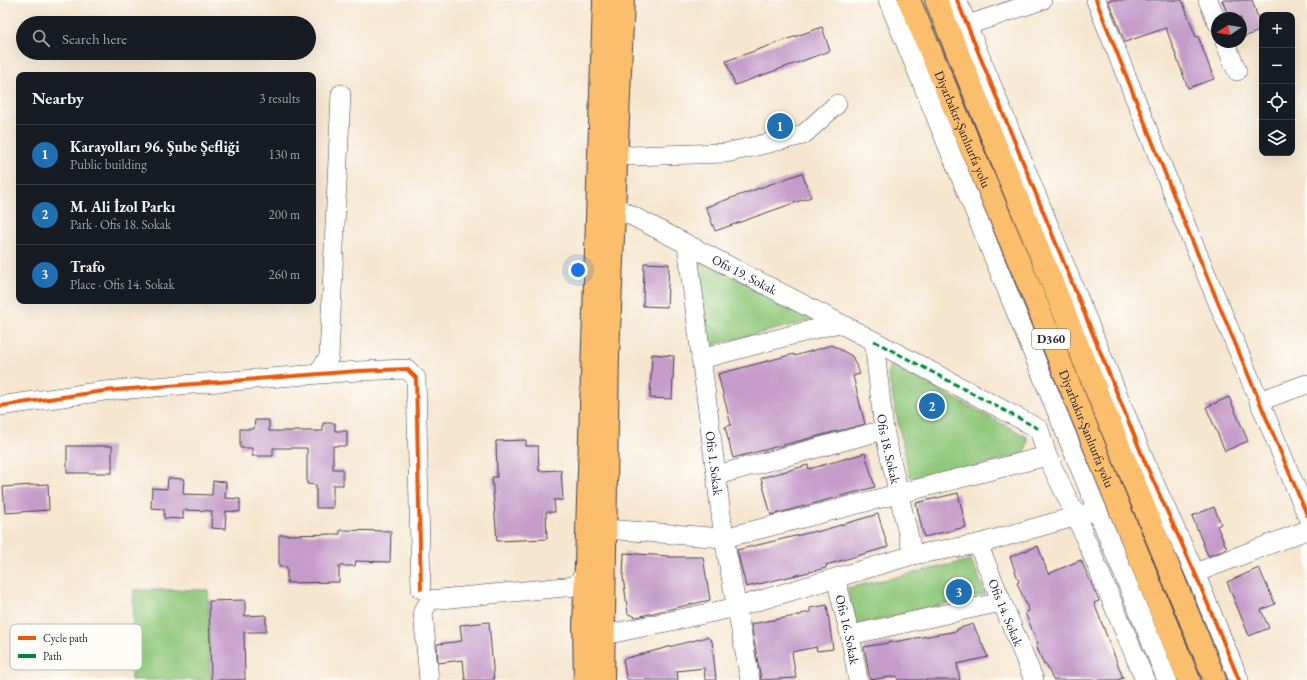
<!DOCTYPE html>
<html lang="en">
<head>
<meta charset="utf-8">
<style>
	:root { --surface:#171b24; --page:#20242c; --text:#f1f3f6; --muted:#9ea1a6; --line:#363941; --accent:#1f6fb2 }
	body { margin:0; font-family:"EB Garamond",serif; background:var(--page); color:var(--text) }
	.controls { position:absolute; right:12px; top:12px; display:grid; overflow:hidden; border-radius:8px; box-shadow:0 4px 16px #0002 }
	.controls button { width:36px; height:36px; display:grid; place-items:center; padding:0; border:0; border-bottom:1px solid var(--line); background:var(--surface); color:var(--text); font:20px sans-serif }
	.compass { position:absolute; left:1211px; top:12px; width:36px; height:36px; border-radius:50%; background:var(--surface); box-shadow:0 4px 16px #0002; rotate:258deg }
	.you { position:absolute; left:578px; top:270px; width:14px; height:14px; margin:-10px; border:3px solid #fff; border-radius:50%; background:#1a73e8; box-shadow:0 0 0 6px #1a73e833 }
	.badge { display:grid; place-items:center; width:26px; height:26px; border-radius:50%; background:var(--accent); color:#fff; font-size:13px; font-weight:700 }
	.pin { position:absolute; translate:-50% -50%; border:2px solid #fff; box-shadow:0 1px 4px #0006 }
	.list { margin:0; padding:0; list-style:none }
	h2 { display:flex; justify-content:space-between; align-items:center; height:52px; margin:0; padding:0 16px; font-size:17px }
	h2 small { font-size:13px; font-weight:400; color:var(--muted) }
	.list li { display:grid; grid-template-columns:26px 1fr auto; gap:12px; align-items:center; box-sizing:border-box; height:60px; padding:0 16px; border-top:1px solid var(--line) }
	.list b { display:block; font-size:15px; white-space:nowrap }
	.list p { margin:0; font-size:13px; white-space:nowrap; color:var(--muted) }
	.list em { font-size:13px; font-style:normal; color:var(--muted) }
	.icon { flex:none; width:22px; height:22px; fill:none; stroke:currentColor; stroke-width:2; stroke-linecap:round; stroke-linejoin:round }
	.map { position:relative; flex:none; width:1307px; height:680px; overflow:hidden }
	.search { position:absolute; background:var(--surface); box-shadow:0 4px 16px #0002; left:16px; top:16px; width:300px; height:44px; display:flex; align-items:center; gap:10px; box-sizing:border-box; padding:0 14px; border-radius:22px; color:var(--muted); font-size:15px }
	.panel { position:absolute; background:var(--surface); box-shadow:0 4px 16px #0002; left:16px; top:72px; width:300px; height:232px; border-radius:8px }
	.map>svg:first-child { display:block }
</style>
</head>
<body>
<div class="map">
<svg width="1307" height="680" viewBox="0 0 1307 680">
	<rect width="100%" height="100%" fill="#fdfcf7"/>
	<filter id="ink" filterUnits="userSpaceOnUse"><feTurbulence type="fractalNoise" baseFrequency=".025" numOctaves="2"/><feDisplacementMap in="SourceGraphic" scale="8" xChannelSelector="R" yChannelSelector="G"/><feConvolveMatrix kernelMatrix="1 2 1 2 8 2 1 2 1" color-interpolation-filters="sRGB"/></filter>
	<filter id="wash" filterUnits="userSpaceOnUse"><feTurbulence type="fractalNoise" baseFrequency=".012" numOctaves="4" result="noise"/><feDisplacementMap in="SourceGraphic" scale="16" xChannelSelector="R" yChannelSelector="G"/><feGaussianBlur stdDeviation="0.9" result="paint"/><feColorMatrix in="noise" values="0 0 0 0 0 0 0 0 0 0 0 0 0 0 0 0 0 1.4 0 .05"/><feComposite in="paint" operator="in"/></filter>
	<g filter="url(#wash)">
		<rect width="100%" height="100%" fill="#f6e6cf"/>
		<g fill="#91c87b" stroke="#5a755b">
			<path d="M698,260L814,314L809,321L709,346Z"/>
			<path d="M891,364L1027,437V445L1024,454L926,479L910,477L888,375Z"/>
			<path d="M971,560L986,594L854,626L848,588Z"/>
			<path d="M134,590H208L210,680H131Z"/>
		</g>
		<g id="blocks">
			<g fill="#c59bc9">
				<path d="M1108,0H1182L1196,37L1198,36L1214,79L1188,88L1166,28L1125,42Z"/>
				<path d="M1222,0H1252L1262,30L1241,38V18H1229Z"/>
				<path d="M822,27L830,51L735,85L726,61Z"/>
				<path d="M802,173L811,197L715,231L706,207Z"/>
				<path d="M644,263L669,264L667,307L643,306Z"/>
				<path d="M832,345L852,356L860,374L853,376L865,424L733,458L725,427L731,425L718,374L794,354V356Z"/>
				<path d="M652,354L674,356L672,399L650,398Z"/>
				<path d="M1229,397L1248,441L1225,451L1206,407Z"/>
				<path d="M255,420H269V431H323V423H335V431H347V446H333V469H343V485H333V508H316V485L307,484V448H273V456H252V448H240V429H254Z"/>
				<path d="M526,440V446H538L539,471L561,470L563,500H554L555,512H546L547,539L497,541L492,477H497L496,441Z"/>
				<rect x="67" y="446" width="45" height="27"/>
				<path d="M865,453L875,487L771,515L761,478L808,465L809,469Z"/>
				<path d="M168,478L184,479L183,494L212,495L213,481L226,482L225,498L240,499V512L226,511L225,529L211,528L212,511L183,510V519L164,518V509L151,508L152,488L167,489Z"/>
				<path d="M48,484L49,510L5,513L3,487Z"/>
				<path d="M958,493L966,527L924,537L916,503Z"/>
				<path d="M1214,507L1221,524L1217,526L1227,549L1208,556L1192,516Z"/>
				<path d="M878,514L888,547L826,565V568L746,587L737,550L816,531L817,532Z"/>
				<path d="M340,530L391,531L390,562L356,561L355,566H339V582L287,583V567H279V535L340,534Z"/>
				<path d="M1038,546L1048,574L1081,560L1099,601L1094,603L1123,678L1117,680H1053L1046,664L1044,665L1036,645L1038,644L1025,613L1029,611L1017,583L1019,582L1010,557Z"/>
				<path d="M624,553L668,556V557H703L710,600L636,617L628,614L623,577Z"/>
				<path d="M1259,568L1275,604L1261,610L1269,628L1249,636L1227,582Z"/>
				<path d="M965,583L969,597L953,601L949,587Z"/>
				<path d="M245,600V616L266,615V632H244L245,680H211L209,601Z"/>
				<path d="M827,605L833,649L817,651L816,647L792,652L796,678L761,680L751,624L801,615V614L810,612V608Z"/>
				<path d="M489,622L494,680H465L463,660L438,663L437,644L462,641L460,625Z"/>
				<path d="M973,624L988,657L957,664L960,680H898L897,676L870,680L864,647L957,631V629Z"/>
				<path d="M707,637L712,641L716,680H705L704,668L677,671L678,680H628L626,678L623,659Z"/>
			</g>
		</g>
	</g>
	<g filter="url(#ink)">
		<use href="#blocks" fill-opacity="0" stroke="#423f51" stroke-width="1"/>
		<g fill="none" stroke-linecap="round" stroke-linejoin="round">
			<g stroke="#423f51" stroke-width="20">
				<g id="minor">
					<path d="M888,0L1167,680"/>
					<path d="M957,0L1147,467L1195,573L1239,680"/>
					<path d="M1096,0L1186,226L1307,515"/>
					<path d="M1208,0L1217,22"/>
					<path d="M968,25L1042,0"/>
					<path d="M1225,42L1237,71"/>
					<path d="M617,152L630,156L726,153L803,135L837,104"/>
					<path id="s1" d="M615,207L874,341L1039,429L1047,456L1076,516L1145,680"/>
					<path id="s2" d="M687,245L724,538L750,680"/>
					<path id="s3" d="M874,341L884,430L913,555"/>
					<path d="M701,359L838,323"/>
					<path d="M317,374L329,357L341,94"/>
					<path d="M1259,401L1307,384"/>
					<path d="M0,406L104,391L358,371L407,369L416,378L421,589"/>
					<path d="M717,475L884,430"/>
					<path d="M606,529L724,538L1047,456"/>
					<path id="s4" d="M978,544L1034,680"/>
					<path d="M1195,573L1307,530"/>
					<path id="s5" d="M836,579L850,635L858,680"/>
					<path d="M605,635L737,607L913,555L978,544L1088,513"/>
					<path d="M850,635L1001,602"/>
					<path d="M429,680L423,612L430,600L575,586L586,573"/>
				</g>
			</g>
			<g stroke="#423f51" stroke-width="24">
				<g id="major">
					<path d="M585,680L584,626L604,0"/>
					<path d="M603,680L608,355L623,0"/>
				</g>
			</g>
			<g stroke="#423f51" stroke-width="24">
				<g id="highway">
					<path id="s6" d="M909,0L1033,295L1189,680"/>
					<path d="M936,0L1215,680"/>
				</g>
			</g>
			<use href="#minor" stroke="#fff" stroke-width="19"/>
			<use href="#major" stroke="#fabe6d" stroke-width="22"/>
			<use href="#highway" stroke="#fabe6d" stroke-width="22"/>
			<path stroke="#00873e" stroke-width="3" stroke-dasharray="6 3" stroke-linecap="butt" d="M874,341L1039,429"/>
			<g stroke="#fdfcf7" stroke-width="6">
				<g id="cycleway">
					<path d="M957,0L1147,467L1195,573L1239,680"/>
					<path d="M1096,0L1186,226L1307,515"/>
					<path d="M0,406L104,391L358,371L407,369L416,378L421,589"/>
				</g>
			</g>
			<use href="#cycleway" stroke="#e8590c" stroke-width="4"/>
		</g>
	</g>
	<g text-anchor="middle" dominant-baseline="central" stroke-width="3.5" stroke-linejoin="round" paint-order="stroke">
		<rect fill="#fdfcf7" stroke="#646373" stroke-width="1" x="1032" y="329" width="38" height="20" rx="3"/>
		<g font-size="12" font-weight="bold" fill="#22223b">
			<text x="1051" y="339">D360</text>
		</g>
		<g font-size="13" fill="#22223b" stroke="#fdfcf7">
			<text stroke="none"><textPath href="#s6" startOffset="140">Diyarbakır-Şanlıurfa yolu</textPath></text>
			<text stroke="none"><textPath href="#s1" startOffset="146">Ofis 19. Sokak</textPath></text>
			<text stroke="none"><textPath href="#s6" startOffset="464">Diyarbakır-Şanlıurfa yolu</textPath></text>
			<text stroke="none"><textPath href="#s3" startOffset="109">Ofis 18. Sokak</textPath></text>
			<text stroke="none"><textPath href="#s2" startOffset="220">Ofis 1. Sokak</textPath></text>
			<text stroke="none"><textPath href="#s4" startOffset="74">Ofis 14. Sokak</textPath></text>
			<text stroke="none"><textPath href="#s5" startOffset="52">Ofis 16. Sokak</textPath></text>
		</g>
	</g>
	<rect x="10" y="624" width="132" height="46" rx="6" fill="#fdfcf7" stroke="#bbbbbf" stroke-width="1"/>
	<rect x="18" y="636" width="18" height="4" fill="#e8590c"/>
	<rect x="18" y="654" width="18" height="4" fill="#00873e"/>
	<g font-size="11" fill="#22223b">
		<text x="43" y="642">Cycle path</text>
		<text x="43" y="660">Path</text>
	</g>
</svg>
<div class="controls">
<button>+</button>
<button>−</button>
<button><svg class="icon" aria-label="locate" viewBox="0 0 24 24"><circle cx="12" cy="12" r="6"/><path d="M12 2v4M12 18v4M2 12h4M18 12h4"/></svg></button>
<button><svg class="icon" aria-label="layers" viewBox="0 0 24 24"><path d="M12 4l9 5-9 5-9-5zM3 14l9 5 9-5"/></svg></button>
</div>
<svg class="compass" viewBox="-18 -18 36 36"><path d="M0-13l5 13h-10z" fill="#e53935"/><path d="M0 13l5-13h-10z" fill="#9ea1a6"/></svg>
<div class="you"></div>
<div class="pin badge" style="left:780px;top:126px">1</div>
<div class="pin badge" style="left:932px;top:406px">2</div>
<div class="pin badge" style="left:959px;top:592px">3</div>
<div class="search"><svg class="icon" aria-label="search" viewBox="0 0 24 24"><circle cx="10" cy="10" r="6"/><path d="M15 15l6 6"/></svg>Search here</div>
<section class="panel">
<h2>Nearby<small>3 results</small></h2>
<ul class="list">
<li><span class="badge">1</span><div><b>Karayolları 96. Şube Şefliği</b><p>Public building</p></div><em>130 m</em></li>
<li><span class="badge">2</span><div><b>M. Ali İzol Parkı</b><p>Park · Ofis 18. Sokak</p></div><em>200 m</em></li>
<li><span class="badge">3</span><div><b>Trafo</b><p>Place · Ofis 14. Sokak</p></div><em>260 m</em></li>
</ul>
</section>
</div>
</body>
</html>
